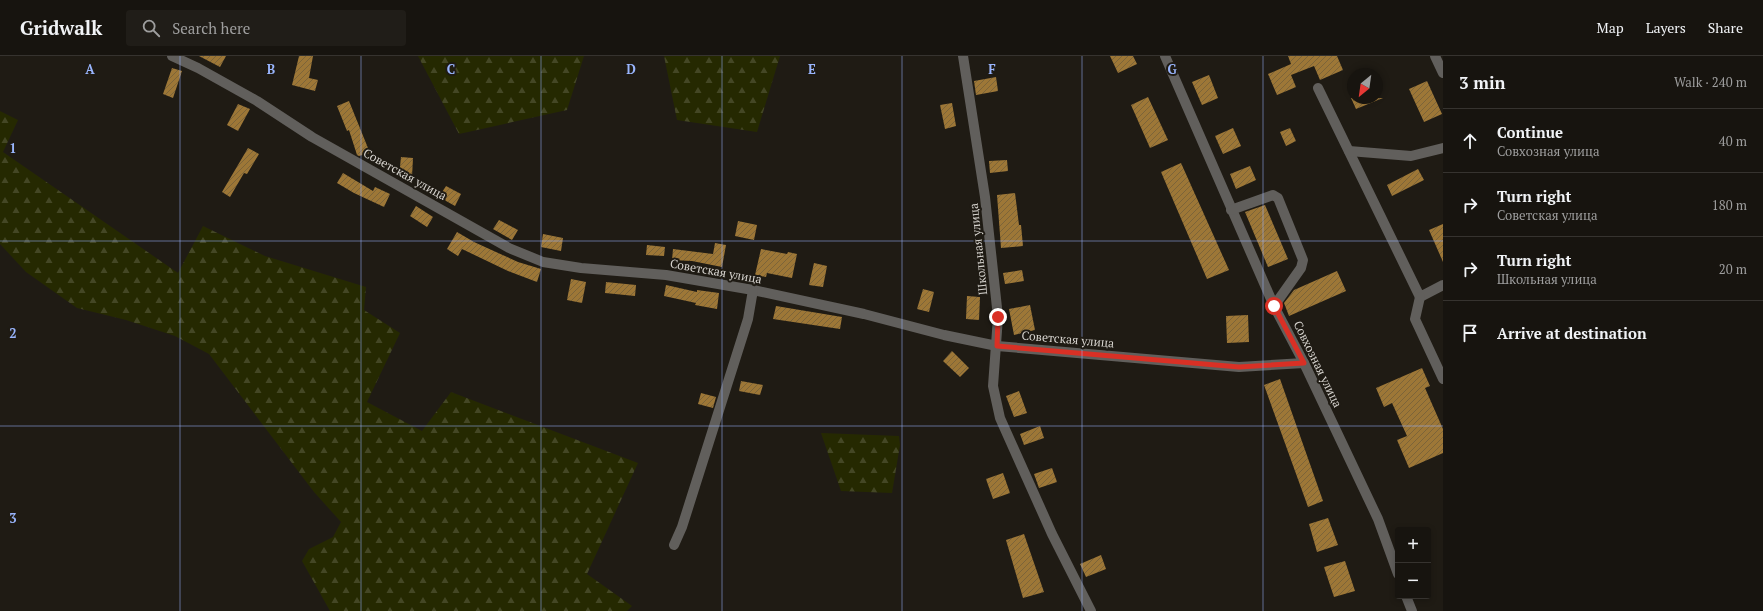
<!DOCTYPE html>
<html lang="en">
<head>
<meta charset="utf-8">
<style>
	:root { --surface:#17140f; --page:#201d18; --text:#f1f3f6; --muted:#9e9e9e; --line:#36332f }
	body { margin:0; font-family:"PT Serif",serif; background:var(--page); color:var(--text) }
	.controls { position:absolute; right:12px; bottom:12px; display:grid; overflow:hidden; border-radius:4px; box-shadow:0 2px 6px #0003 }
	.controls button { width:36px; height:36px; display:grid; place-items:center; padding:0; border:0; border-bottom:1px solid var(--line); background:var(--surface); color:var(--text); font:20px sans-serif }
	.compass { position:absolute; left:1347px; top:12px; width:36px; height:36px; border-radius:50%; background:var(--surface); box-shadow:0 2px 6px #0003; rotate:209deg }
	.stop { position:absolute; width:12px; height:12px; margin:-9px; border:3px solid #d93025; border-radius:50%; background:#fff }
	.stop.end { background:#d93025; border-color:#fff; box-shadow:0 1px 4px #0008 }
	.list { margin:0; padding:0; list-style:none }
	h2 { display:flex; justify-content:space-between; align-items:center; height:52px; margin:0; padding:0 16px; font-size:17px }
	h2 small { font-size:13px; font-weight:400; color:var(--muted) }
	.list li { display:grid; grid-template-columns:26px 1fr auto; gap:12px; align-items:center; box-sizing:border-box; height:64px; padding:0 16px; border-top:1px solid var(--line) }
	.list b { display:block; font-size:15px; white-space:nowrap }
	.list p { margin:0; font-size:13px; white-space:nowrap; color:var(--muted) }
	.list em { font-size:13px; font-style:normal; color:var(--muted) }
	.icon { flex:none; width:22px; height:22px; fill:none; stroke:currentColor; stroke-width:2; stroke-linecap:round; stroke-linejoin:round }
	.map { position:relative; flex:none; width:1443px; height:555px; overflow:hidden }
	header { display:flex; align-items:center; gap:24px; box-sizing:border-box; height:56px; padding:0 20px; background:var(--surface); border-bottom:1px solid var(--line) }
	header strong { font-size:19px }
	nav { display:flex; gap:22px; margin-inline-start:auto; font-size:14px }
	.search { width:280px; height:36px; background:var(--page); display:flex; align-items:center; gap:10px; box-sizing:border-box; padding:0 14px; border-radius:4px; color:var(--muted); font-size:15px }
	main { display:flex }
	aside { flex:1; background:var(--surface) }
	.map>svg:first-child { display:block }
</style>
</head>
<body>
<header>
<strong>Gridwalk</strong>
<div class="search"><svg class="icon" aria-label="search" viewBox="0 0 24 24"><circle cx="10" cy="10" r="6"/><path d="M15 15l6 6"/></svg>Search here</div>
<nav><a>Map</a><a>Layers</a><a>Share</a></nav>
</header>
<main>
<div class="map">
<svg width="1443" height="555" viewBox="0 0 1443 555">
	<defs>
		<pattern id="forest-firs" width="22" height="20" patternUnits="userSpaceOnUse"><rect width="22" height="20" fill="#252901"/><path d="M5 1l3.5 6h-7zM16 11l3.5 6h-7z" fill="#444725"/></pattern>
		<pattern id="building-hatch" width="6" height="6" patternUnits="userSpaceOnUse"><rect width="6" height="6" fill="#9d7737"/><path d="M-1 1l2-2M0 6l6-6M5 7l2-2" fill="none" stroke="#7c6439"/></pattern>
	</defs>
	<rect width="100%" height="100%" fill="#1f1b14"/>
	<g fill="url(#forest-firs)">
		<path d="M418,0H584L567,54L459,78Z"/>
		<path d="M664,0H780L757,76L677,64Z"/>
		<path d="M0,55L18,64L3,96L178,217L203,170L265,200L366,231L364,254L400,277L367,346L422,375L451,336L638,407L587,518L632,550L627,555H330L302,505L309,493L333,481L341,466L314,436L209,298L175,280L126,264L77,252L26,216L0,188Z"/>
		<path d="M821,377L899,380L900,389L892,437L841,435Z"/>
	</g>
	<g fill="url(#building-hatch)">
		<path d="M199,0H226L220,11Z"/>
		<path d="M299,0H313L309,22L318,24L315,35L292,29Z"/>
		<path d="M1110,0H1133L1137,8L1118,17Z"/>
		<path d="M1288,0H1337L1343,14L1320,24L1314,10L1291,19L1296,31L1277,39L1268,18L1291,8Z"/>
		<path d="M172,12L182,15L173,42L163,38Z"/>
		<path d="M1209,19L1218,42L1202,49L1192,26Z"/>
		<path d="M996,21L998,35L976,39L974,25Z"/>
		<path d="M1427,25L1442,58L1424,66L1409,33Z"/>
		<path d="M1148,41L1168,84L1150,92L1131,49Z"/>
		<path d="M1351,42H1383L1356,53Z"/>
		<path d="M349,45L370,97L359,100L357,99L349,74L347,75L337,50Z"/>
		<path d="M952,47L956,70L945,73L940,49Z"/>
		<path d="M238,48L250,53L238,75L227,69Z"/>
		<path d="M1233,72L1241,90L1223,98L1215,80Z"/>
		<path d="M1290,72L1296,85L1286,90L1280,76Z"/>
		<path d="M248,92L259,98L247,118L244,117L230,141L222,136Z"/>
		<path d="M401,101L413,102L412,121L399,120Z"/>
		<path d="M1007,104L1008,115L990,117L989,105Z"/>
		<path d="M1181,107L1229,214L1207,223L1161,116Z"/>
		<path d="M1250,110L1256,124L1236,133L1230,118Z"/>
		<path d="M1418,113L1424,124L1392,140L1387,129Z"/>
		<path d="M343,117L373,135L375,131L390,138L384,151L354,137L337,127Z"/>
		<path d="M446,130L461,138L455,150L439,141Z"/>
		<path d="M1015,137L1019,169H1021L1023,190L1001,192L997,139Z"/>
		<path d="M1265,149L1288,203L1268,211L1245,156Z"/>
		<path d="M416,150L433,161L427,171L410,160Z"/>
		<path d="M499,164L518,174L512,184L493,173Z"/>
		<path d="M738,165L757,169L754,184L735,180Z"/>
		<path d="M1443,168V206L1429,174Z"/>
		<path d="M457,176L474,186L518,206L541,213L537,226L508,215L462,193L458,200L447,193Z"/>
		<path d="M543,178L563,182L561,195L541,191Z"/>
		<path d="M715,187L726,189L722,211L692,205L672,204L673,193L713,198Z"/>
		<path d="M647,189L665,191L664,200L646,199Z"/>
		<path d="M761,193L787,198L788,196L797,198L792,222L767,217L766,221L755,219Z"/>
		<path d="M814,207L827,210L823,231L809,229Z"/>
		<path d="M1022,214L1024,225L1005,228L1003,217Z"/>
		<path d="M1337,215L1346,235L1289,260L1284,247L1294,234Z"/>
		<path d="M571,223L586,226L582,247L567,244Z"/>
		<path d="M606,226L636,229L635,240L605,237Z"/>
		<path d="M666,229L697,236V234L719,237L717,253L695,249L696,247L664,240Z"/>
		<path d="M923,233L934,236L929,256L917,253Z"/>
		<path d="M967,240L980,241L979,264L966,263Z"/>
		<path d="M1030,249L1035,274L1014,279L1009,253Z"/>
		<path d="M776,250L842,261L840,273L773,263Z"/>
		<path d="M1248,259L1249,286L1227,287L1226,260Z"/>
		<path d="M952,295L969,312L960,321L943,305Z"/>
		<path d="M1422,312L1430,330L1425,332L1443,373V397L1409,412L1397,384L1407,380L1392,347L1384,351L1376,332Z"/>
		<path d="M1280,323L1323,445L1308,451L1264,329Z"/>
		<path d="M741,325L763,329L760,339L739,335Z"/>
		<path d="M1019,335L1027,357L1014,361L1006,340Z"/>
		<path d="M701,337L716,341L713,352L698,348Z"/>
		<path d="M1040,370L1044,382L1024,389L1020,378Z"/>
		<path d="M1052,412L1057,426L1039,432L1034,418Z"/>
		<path d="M1003,417L1010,437L993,443L986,423Z"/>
		<path d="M1328,462L1338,489L1317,496L1309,468Z"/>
		<path d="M1024,478L1044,536L1023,542L1006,484Z"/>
		<path d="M1101,499L1106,513L1086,521L1080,508Z"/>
		<path d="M1345,505L1355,535L1334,541L1324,511Z"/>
	</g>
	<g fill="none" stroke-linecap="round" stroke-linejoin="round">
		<g stroke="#615f5c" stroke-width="10">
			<path d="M172,0L198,12L257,45L312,81L509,192L543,206L581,212L666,219L753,234L864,258L944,279L997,290L1239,311L1304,307"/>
			<path d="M963,0L985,141L998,261L993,330L1000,362L1052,478L1091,555"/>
			<path d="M1165,0L1274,250L1304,307L1378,463L1398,518"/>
			<path d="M1435,0L1443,17"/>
			<path d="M1318,32L1420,241L1443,229"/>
			<path d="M1349,95L1411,100L1443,92"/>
			<path d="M1231,154L1273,139L1278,142L1303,204L1301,212L1274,250"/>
			<path d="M1420,241L1415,263L1443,323"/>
			<path d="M674,489L682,471L748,263L753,234"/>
			<path d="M1406,540L1412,555"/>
		</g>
	</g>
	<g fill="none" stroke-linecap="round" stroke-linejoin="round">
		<path stroke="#d93025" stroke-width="5" d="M998,261L997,290L1239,311L1304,307L1274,250"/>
	</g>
	<path fill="none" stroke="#99b5fd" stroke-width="1" stroke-opacity="0.55" d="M180,0V555M361,0V555M541,0V555M722,0V555M902,0V555M1082,0V555M1263,0V555M0,185H1443M0,370H1443"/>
	<g text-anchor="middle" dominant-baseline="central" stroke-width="4" stroke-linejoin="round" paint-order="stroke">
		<g font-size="12" fill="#d7d4cf" stroke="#1f1b14">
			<text transform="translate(405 118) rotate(29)">Советская улица</text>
			<text transform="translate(978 193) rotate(-96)">Школьная улица</text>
			<text transform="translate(716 215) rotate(10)">Советская улица</text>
			<text transform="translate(1068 283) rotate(5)">Советская улица</text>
			<text transform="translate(1318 308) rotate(64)">Совхозная улица</text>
		</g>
	</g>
	<g font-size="13" text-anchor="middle" font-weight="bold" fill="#99b5fd" stroke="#1f1b14" stroke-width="4" stroke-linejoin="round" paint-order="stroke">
		<text x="90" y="18">A</text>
		<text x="271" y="18">B</text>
		<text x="451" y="18">C</text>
		<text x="631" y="18">D</text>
		<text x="812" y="18">E</text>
		<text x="992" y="18">F</text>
		<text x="1172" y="18">G</text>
		<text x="13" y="97">1</text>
		<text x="13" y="282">2</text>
		<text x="13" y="467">3</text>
	</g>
</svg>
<div class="controls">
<button>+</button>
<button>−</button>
</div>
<svg class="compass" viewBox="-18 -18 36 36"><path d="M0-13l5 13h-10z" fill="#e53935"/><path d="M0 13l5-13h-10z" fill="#9e9e9e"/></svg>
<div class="stop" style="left:1274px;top:250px"></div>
<div class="stop end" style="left:998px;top:261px"></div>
</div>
<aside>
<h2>3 min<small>Walk · 240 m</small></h2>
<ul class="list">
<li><svg class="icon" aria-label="ahead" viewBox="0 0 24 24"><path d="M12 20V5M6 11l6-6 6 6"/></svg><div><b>Continue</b><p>Совхозная улица</p></div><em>40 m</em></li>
<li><svg class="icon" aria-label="right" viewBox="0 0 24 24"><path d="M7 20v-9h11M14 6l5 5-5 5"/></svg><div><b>Turn right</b><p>Советская улица</p></div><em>180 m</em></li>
<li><svg class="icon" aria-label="right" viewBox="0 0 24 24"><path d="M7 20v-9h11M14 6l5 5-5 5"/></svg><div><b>Turn right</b><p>Школьная улица</p></div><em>20 m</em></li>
<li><svg class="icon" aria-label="arrive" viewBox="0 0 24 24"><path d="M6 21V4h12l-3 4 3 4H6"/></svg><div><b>Arrive at destination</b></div></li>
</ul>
</aside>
</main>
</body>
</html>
